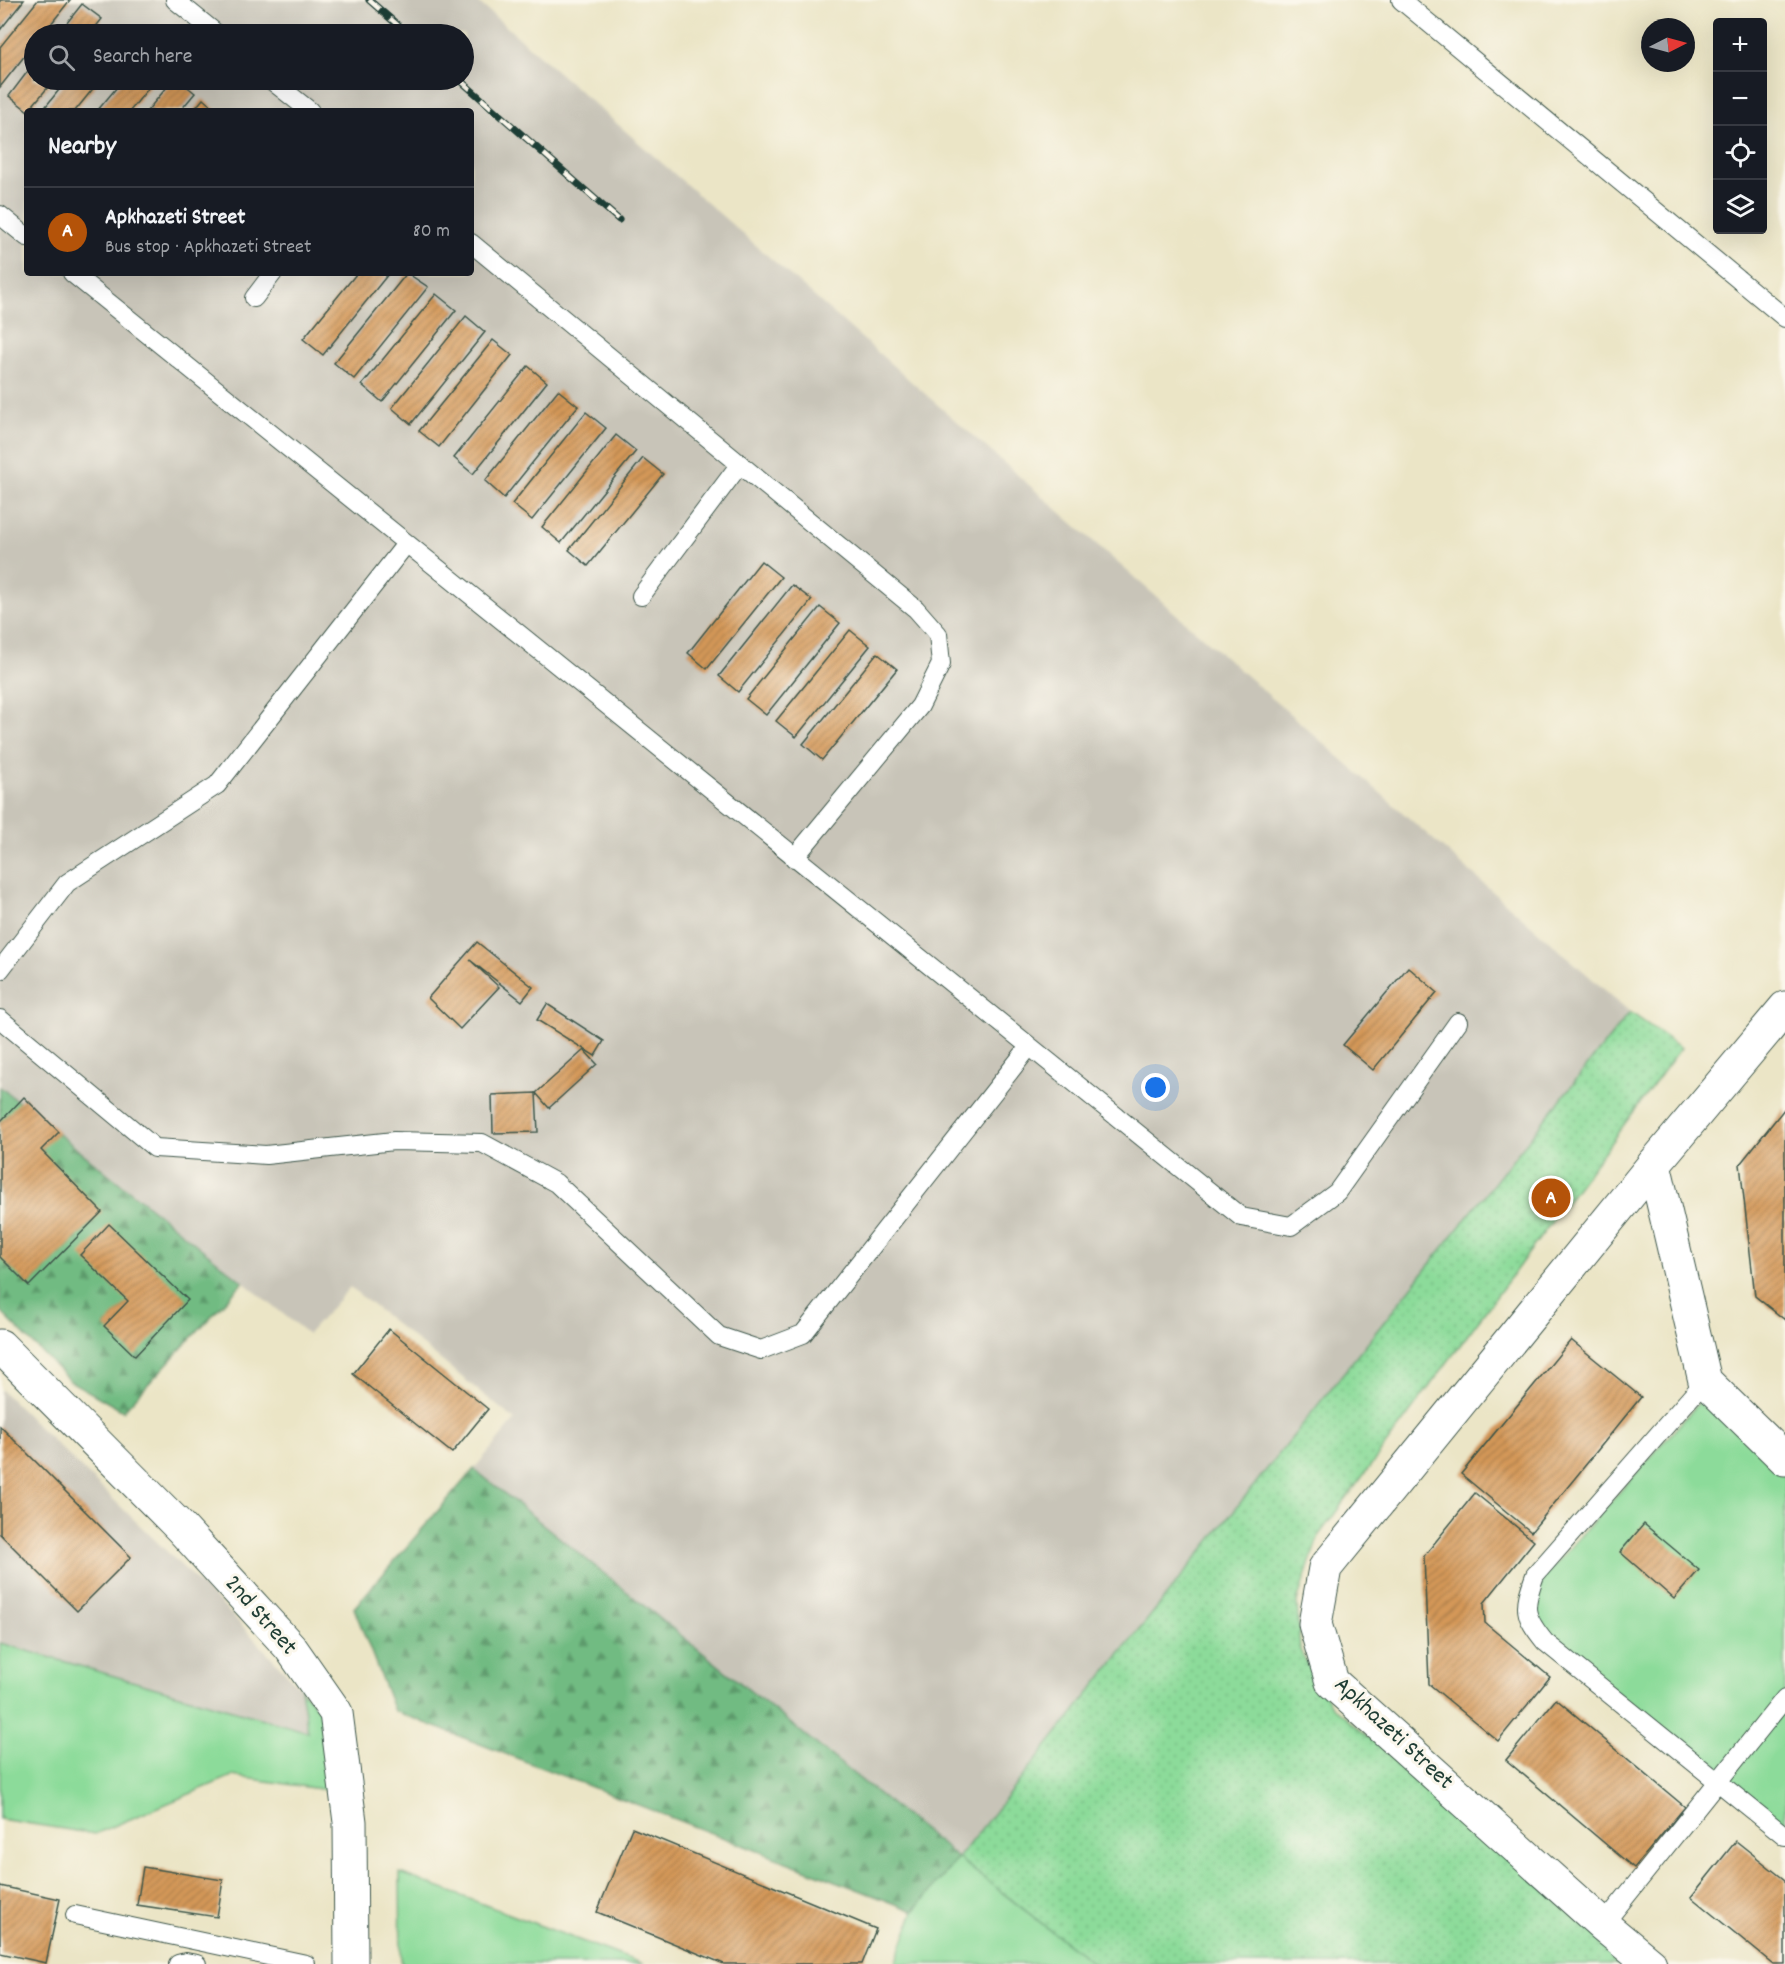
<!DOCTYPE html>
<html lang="en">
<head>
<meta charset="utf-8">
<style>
	:root { --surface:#171b24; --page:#242831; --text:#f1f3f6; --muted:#9ea1a6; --line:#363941; --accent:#b45309 }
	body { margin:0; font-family:Dekko,sans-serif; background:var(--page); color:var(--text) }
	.controls { position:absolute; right:18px; top:18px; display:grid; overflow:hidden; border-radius:6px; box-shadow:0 6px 24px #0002 }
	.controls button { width:54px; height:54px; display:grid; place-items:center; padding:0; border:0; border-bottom:2px solid var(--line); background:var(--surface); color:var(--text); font:30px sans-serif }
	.compass { position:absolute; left:1641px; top:18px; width:54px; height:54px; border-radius:50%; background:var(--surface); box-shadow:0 6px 24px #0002; rotate:84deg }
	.you { position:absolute; left:1156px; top:1088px; width:21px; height:21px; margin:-15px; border:4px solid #fff; border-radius:50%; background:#1a73e8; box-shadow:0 0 0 9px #1a73e833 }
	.badge { display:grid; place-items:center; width:39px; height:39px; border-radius:50%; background:var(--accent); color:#fff; font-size:20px; font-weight:700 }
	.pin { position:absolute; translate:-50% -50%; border:3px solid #fff; box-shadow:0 2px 6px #0006 }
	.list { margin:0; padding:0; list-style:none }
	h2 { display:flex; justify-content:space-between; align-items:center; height:78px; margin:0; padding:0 24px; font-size:26px }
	h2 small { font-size:20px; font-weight:400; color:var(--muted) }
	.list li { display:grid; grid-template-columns:39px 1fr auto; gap:18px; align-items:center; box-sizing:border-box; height:90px; padding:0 24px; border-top:2px solid var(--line) }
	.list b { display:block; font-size:22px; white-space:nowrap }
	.list p { margin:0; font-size:20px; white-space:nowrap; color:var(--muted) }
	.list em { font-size:20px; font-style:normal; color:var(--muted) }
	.icon { flex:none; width:33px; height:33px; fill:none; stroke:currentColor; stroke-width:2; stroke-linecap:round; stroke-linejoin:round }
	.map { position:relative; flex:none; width:1785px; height:1964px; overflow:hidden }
	.search { position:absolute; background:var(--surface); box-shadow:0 6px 24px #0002; left:24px; top:24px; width:450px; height:66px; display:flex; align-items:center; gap:15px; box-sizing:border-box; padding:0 21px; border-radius:33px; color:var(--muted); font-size:22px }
	.panel { position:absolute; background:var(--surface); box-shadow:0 6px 24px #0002; left:24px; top:108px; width:450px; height:168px; border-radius:6px }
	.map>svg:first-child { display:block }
</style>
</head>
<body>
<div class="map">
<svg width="1785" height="1964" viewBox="0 0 1785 1964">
	<defs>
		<pattern id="forest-firs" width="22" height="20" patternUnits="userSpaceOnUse" patternTransform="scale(1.5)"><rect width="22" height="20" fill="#71bb82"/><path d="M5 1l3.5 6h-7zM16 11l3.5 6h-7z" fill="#5c996b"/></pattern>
		<pattern id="garden-dots" width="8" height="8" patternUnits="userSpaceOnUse" patternTransform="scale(1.5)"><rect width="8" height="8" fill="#8cdb9a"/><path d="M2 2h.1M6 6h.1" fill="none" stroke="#78bd85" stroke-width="1.8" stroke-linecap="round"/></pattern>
		<pattern id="building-hatch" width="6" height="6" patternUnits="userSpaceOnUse" patternTransform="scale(1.5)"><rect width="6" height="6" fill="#d49859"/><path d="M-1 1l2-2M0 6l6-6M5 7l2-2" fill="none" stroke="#ab7d4a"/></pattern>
	</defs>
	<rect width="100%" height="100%" fill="#fbf7ec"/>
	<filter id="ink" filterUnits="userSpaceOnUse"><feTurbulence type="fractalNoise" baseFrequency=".0167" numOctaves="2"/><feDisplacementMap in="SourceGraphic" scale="12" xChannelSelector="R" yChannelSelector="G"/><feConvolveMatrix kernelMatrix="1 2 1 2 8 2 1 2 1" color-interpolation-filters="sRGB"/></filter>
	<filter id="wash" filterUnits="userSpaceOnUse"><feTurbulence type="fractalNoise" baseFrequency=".008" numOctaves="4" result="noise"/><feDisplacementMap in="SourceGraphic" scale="24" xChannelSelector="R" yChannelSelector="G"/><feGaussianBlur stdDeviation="1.35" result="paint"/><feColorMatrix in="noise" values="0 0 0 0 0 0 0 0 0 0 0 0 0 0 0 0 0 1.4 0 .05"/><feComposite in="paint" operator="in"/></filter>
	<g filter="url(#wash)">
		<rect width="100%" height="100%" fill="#ebe5c6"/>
		<g fill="#c8c4b8" fill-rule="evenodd">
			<path d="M0,0H476L1630,1012L958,1858L474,1469L515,1420L350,1287L308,1334L0,1087ZM34,34H464V80H34ZM27,111H471V273H27Z"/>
			<path d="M0,1389L235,1618L301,1689L308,1732L0,1643Z"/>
		</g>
		<g fill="#8cdb9a" stroke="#568c67" stroke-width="1.5">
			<path d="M1704,1397L1785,1474V1833L1554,1642C1533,1616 1532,1609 1543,1578Z"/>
			<path d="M0,1643L308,1732L301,1689L323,1714L334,1791L232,1776L95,1834L0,1819Z"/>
			<path d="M958,1858L1094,1964H895L914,1911Z"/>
			<path d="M400,1873L643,1964H401Z"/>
		</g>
		<g fill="url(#forest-firs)" stroke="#487c5b" stroke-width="1.5">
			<path d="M0,1087L243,1282L123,1411L70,1381L0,1311Z"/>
			<path d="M474,1469L958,1858L914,1911L394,1711L354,1608Z"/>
		</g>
		<path fill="url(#garden-dots)" stroke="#568c67" stroke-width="1.5" d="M1630,1012L1681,1048L1319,1535L1297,1601L1300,1650L1330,1704L1635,1964H1094L958,1858Z"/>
		<g id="blocks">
			<g fill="url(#building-hatch)">
				<path d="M0,0H24L0,30Z"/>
				<path d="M38,0H70L43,34H34V44L0,87V47Z"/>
				<path d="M82,4L102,19L90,34H58Z"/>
				<path d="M110,27L119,34H103Z"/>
				<path d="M34,63V80H54L28,111L9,96Z"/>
				<path d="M67,80H100L75,111H42Z"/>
				<path d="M123,80H155L130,111H97Z"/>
				<path d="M173,80H179L195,93L180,111H147Z"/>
				<path d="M203,99L217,111H193Z"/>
				<path d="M357,273H389L323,355L303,339Z"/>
				<path d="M407,273L428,287L354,379L334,363Z"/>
				<path d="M436,294L456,310L382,402L362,385Z"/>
				<path d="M466,316L485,332L411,424L392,408Z"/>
				<path d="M493,340L512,355L439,447L419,431Z"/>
				<path d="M528,366L547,382L473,474L454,458Z"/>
				<path d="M558,390L578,406L504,498L485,481Z"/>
				<path d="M586,412L606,428L532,520L512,504Z"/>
				<path d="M616,435L636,451L561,543L542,527Z"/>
				<path d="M643,458L663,474L588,566L569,550Z"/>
				<path d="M761,561L781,577L707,669L688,653Z"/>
				<path d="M792,585L812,600L738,692L719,676Z"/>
				<path d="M820,607L840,623L766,715L746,699Z"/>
				<path d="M850,630L870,646L796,737L776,721Z"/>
				<path d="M877,653L897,669L822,760L803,744Z"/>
				<path d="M477,942L533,987L522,1001L470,960L499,987L460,1029L428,998Z"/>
				<path d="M1408,967L1437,992L1373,1070L1343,1045Z"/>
				<path d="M547,1004L604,1041L595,1056L537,1020Z"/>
				<path d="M584,1050L597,1064L549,1108L536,1093Z"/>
				<path d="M536,1093L538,1132L493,1133L492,1095Z"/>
				<path d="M24,1097L59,1132L41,1150L102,1212L29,1286L0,1257V1122Z"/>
				<path d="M1785,1108V1320L1755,1296L1740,1164Z"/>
				<path d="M109,1224L188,1300L135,1356L104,1326L128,1301L80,1255Z"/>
				<path d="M389,1329L488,1409L452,1453L353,1374Z"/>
				<path d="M1571,1340L1641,1397L1531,1532L1461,1474Z"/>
				<path d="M0,1426L131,1557L77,1611L0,1534Z"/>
				<path d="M1475,1493L1534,1541L1484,1603L1485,1623L1550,1677L1498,1741L1429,1684L1424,1556Z"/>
				<path d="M1644,1524L1699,1570L1674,1599L1620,1552Z"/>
				<path d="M1556,1699L1685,1807L1634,1868L1506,1760Z"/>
				<path d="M632,1828L876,1929L862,1964H724L597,1912Z"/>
				<path d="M1736,1841L1785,1880V1964H1773L1691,1897Z"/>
				<path d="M143,1867L223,1880L217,1917L137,1905Z"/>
				<path d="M0,1886L60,1899L46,1963L0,1953Z"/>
			</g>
		</g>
	</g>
	<g filter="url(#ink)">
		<use href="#blocks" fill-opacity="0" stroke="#3e564a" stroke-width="1.5"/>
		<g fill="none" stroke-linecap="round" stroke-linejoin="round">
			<g stroke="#3e564a" stroke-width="20">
				<g id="service">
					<path d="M175,0L217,34"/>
					<path d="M1401,0L1785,318"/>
					<path d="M271,80L310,111"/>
					<path d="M0,215L27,237"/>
					<path d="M471,243L916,609L938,634L941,664L920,706L794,858"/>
					<path d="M72,273L1241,1217L1291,1226L1337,1192L1458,1022"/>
					<path d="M254,298L273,273"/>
					<path d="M641,596L740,464"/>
					<path d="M0,970L67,883L217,785L406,544"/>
					<path d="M0,1019L155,1148L266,1155L394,1141L482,1143L556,1183L719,1336L761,1350L803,1334L1029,1047"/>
					<path d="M1705,1381L1535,1575C1523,1608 1523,1615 1545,1642L1785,1836"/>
					<path d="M75,1915L306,1964"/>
					<path d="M1603,1925L1785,1698"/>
					<path d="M178,1964L186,1962L197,1964"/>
				</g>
			</g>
			<g stroke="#3e564a" stroke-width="35">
				<g id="minor">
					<path d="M1654,1164L1705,1381L1785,1459"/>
					<path d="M1650,1964L1603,1925L1332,1682L1315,1624L1325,1568L1654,1164L1785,1008"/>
				</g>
			</g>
			<g stroke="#3e564a" stroke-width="35">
				<path id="tertiary" d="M0,1346L181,1528L290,1647L336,1713L350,1822L351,1964"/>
			</g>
			<use href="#service" stroke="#fff" stroke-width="18"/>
			<use href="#minor" stroke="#fff" stroke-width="33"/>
			<use href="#tertiary" stroke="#fff" stroke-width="33"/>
			<g stroke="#1f3d34" stroke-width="7">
				<g id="rail">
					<path d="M369,0L408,34"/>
					<path d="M460,80L619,220"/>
				</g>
			</g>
			<use href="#rail" stroke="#fbf7ec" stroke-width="4.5" stroke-dasharray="14" stroke-linecap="butt"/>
		</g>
	</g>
	<g text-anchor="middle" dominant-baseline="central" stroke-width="6" stroke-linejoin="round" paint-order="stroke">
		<g font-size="24" fill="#1f3d34" stroke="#fbf7ec">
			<text transform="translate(260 1616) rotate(49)">2nd Street</text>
			<text transform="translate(1393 1734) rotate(43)">Apkhazeti Street</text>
		</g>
	</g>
</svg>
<div class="controls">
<button>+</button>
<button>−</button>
<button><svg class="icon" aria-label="locate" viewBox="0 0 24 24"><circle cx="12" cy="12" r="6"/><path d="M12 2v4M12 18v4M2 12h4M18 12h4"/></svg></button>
<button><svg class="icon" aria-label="layers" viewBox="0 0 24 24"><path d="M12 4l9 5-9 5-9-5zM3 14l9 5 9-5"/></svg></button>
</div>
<svg class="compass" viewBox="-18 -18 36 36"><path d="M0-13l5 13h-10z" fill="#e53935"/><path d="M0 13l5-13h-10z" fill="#9ea1a6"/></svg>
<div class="you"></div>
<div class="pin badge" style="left:1551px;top:1198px">A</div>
<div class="search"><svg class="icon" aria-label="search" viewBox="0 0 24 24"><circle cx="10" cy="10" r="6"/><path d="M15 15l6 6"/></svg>Search here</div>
<section class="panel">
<h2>Nearby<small></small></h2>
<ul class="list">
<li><span class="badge">A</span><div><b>Apkhazeti Street</b><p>Bus stop · Apkhazeti Street</p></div><em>80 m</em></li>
</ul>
</section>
</div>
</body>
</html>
